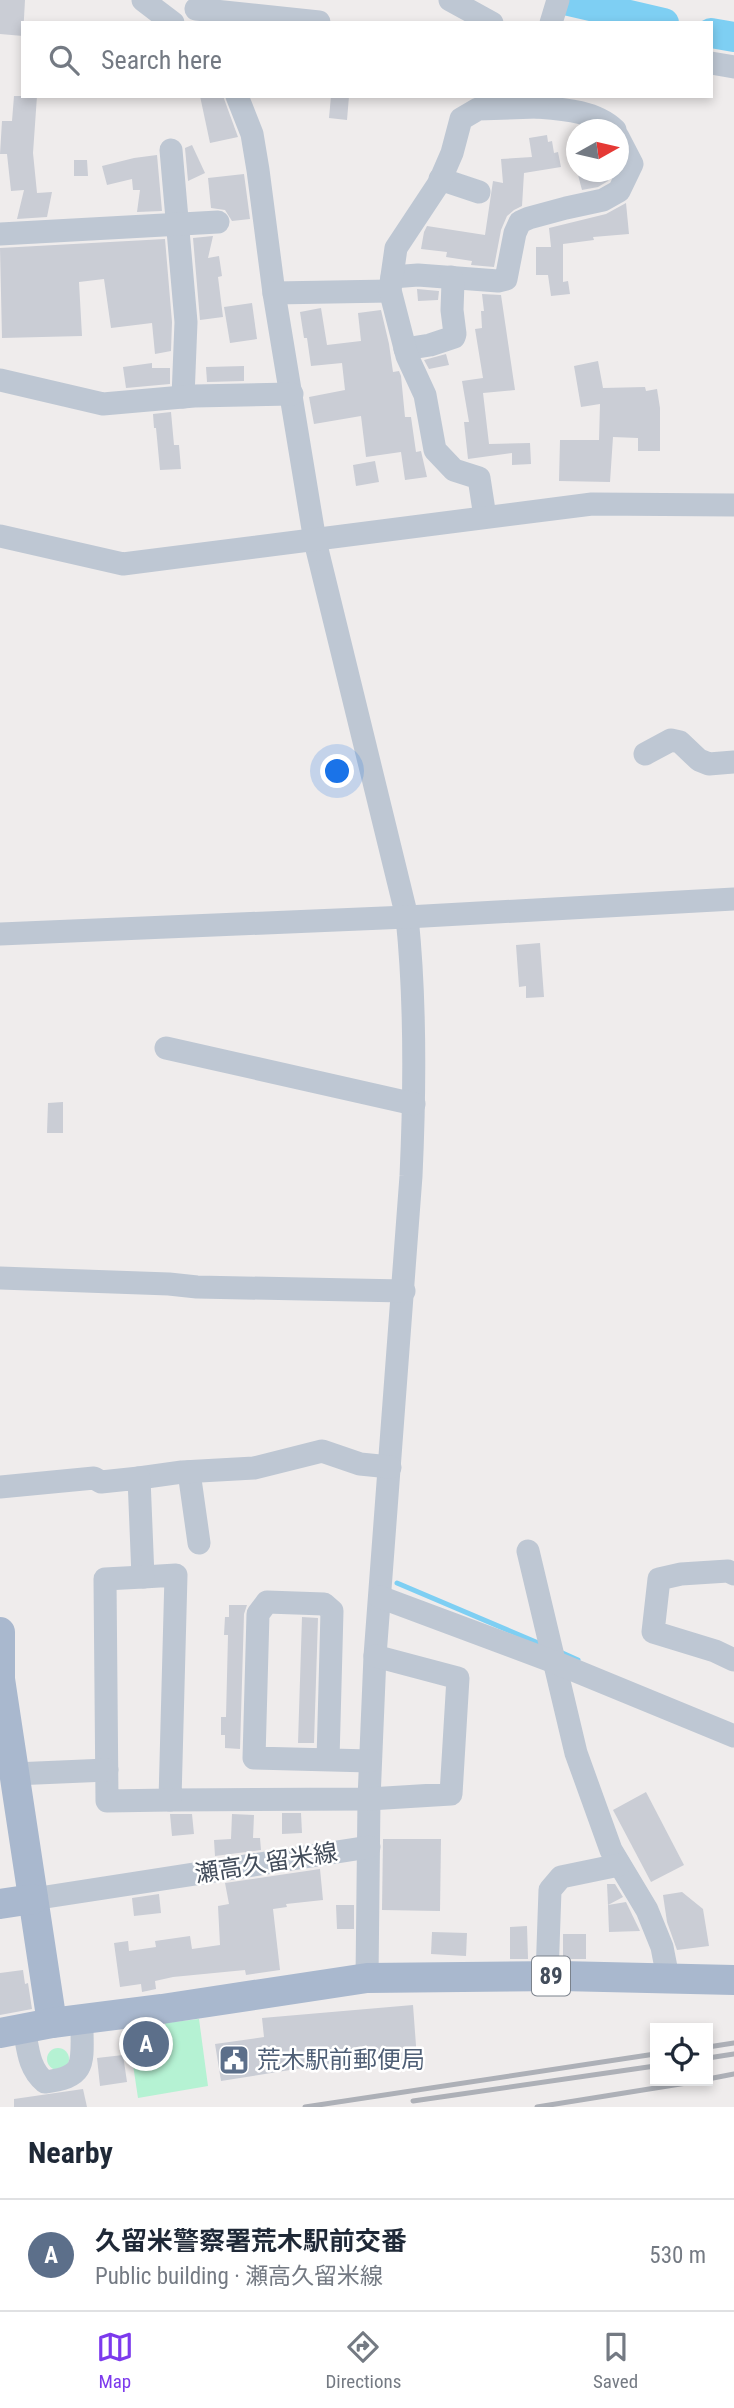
<!DOCTYPE html>
<html lang="en">
<head>
<meta charset="utf-8">
<style>
	:root { --surface:#fff; --page:#f2f2f3; --text:#1f2937; --muted:#747a83; --line:#e0e1e3; --accent:#7c3aed }
	body { margin:0; font-family:"Roboto Condensed","Noto Sans JP",sans-serif; background:var(--page); color:var(--text) }
	.controls { position:absolute; right:21px; bottom:21px; display:grid; overflow:hidden; border-radius:0px; box-shadow:0 4px 10px #0003 }
	.controls button { width:63px; height:63px; display:grid; place-items:center; padding:0; border:0; border-bottom:2px solid var(--line); background:var(--surface); color:var(--text); font:35px sans-serif }
	.compass { position:absolute; left:566px; top:119px; width:63px; height:63px; border-radius:50%; background:var(--surface); box-shadow:0 4px 10px #0003; rotate:82deg }
	.you { position:absolute; left:338px; top:772px; width:24px; height:24px; margin:-18px; border:5px solid #fff; border-radius:50%; background:#1a73e8; box-shadow:0 0 0 10px #1a73e833 }
	.badge { display:grid; place-items:center; width:46px; height:46px; border-radius:50%; background:var(--accent); color:#fff; font-size:23px; font-weight:700 }
	.pin { position:absolute; translate:-50% -50%; border:4px solid #fff; box-shadow:0 2px 7px #0006 }
	.list { margin:0; padding:0; list-style:none }
	h2 { display:flex; justify-content:space-between; align-items:center; height:91px; margin:0; padding:0 28px; font-size:30px }
	h2 small { font-size:23px; font-weight:400; color:var(--muted) }
	.list li { display:grid; grid-template-columns:46px 1fr auto; gap:21px; align-items:center; box-sizing:border-box; height:112px; padding:0 28px; border-top:2px solid var(--line) }
	.list b { display:block; font-size:26px; white-space:nowrap }
	.list p { margin:0; font-size:23px; white-space:nowrap; color:var(--muted) }
	.list em { font-size:23px; font-style:normal; color:var(--muted) }
	.icon { flex:none; width:38px; height:38px; fill:none; stroke:currentColor; stroke-width:2; stroke-linecap:round; stroke-linejoin:round }
	.map { position:relative; flex:none; width:734px; height:2107px; overflow:hidden }
	.search { position:absolute; background:var(--surface); box-shadow:0 4px 10px #0003; left:21px; right:21px; top:21px; height:77px; display:flex; align-items:center; gap:18px; box-sizing:border-box; padding:0 24px; border-radius:0px; color:var(--muted); font-size:26px }
	.sheet { height:203px; background:var(--surface) }
	nav { display:flex; justify-content:space-around; align-items:center; box-sizing:border-box; height:98px; border-top:2px solid var(--line); background:var(--surface); font-size:19px; color:var(--muted) }
	nav a { display:grid; justify-items:center; gap:4px }
	nav .on { color:var(--accent) }
	.map>svg:first-child { display:block }
</style>
</head>
<body>
<div class="map">
<svg width="734" height="2107" viewBox="0 0 734 2107">
	<rect width="100%" height="100%" fill="#efecec"/>
	<g fill="#b5f2d3">
		<path d="M199,2019L208,2086L138,2098L132,2058L169,2052L165,2023Z"/>
		<circle cx="58" cy="2059" r="11"/>
	</g>
	<g fill="none" stroke-linecap="round" stroke-linejoin="round">
		<g stroke="#7ecff3" stroke-width="5">
			<path d="M397,1583L543,1645"/>
			<path d="M558,1651L578,1660"/>
		</g>
		<g stroke="#7ecff3" stroke-width="30">
			<path d="M564,0L664,23"/>
			<path d="M711,33L734,37"/>
		</g>
	</g>
	<g fill="#cacdd5">
		<path d="M0,0H25L23,36L0,34Z"/>
		<path d="M14,96H37L33,153L37,193L52,192L47,217L17,219L24,190L11,191L7,154H0L2,121H12Z"/>
		<path d="M200,96H223L238,137L210,143Z"/>
		<path d="M331,96H349L347,120L329,118Z"/>
		<path d="M547,135L548,142L552,141L554,153L558,152L561,167L524,173L522,206L514,210L507,216L501,230L494,267L471,265L472,261L446,257L447,252L421,249L424,232L427,226L485,235L493,181L503,183L501,159L532,157L529,138Z"/>
		<path d="M192,145L205,173L188,181L185,148Z"/>
		<path d="M157,155L162,211L137,212L140,190H133L132,179L107,185L102,166L134,158Z"/>
		<path d="M74,160H87L88,176H74Z"/>
		<path d="M594,172H610L611,175L608,181L598,187L582,190L578,175Z"/>
		<path d="M244,174L250,219L232,221L225,210L211,208L208,178Z"/>
		<path d="M626,203L629,234L593,237L594,240L563,244V282L568,281L570,294L551,296L548,275H536V247H551L549,228L606,214Z"/>
		<path d="M213,236L208,258L219,256L222,276L218,277L223,317L200,320L193,238Z"/>
		<path d="M165,239L172,322L171,351L155,354L152,323L111,328L104,279L79,282L82,336L2,338L0,248Z"/>
		<path d="M417,289L439,291L438,300L418,301Z"/>
		<path d="M482,294L501,295L515,390L483,393L489,444L530,443L531,464L512,465V453L468,459L464,422H469L462,381L483,378L475,329L482,328L481,311H484Z"/>
		<path d="M252,303L257,339L230,343L224,307Z"/>
		<path d="M321,308L327,345L361,341L358,313L381,310L389,344L393,372L399,371L401,376L405,417H411L416,452L421,451L427,477L405,480L401,452L366,457L361,416L314,424L309,397L345,390L342,363L311,366L307,338H304L300,312Z"/>
		<path d="M446,354L449,365L429,369L424,360Z"/>
		<path d="M598,361L603,388L645,387L646,391L657,389L660,408V451H638V438L613,437L610,482L559,481L560,440H599L600,404L581,407L574,366Z"/>
		<path d="M152,363V368H170V384L126,388L123,367Z"/>
		<path d="M244,366V381L207,382L206,367Z"/>
		<path d="M171,412L174,445H179L181,469L160,470L156,428H154L153,414Z"/>
		<path d="M375,461L379,482L356,486L353,465Z"/>
		<path d="M540,943L544,997L526,998V986L519,987L516,945Z"/>
		<path d="M63,1102V1133H47L48,1103Z"/>
		<path d="M229,1605H247L244,1614L240,1749L225,1748V1735H221V1717H226L228,1635H224L225,1617H229Z"/>
		<path d="M302,1617L318,1618L314,1743H298Z"/>
		<path d="M646,1792L684,1865L651,1882L613,1810Z"/>
		<path d="M282,1813H301L302,1833L282,1834Z"/>
		<path d="M170,1814H192L194,1834L172,1836Z"/>
		<path d="M232,1814L254,1815L253,1838H260L261,1850L215,1856L214,1840L231,1839Z"/>
		<path d="M383,1839H441L440,1911L382,1910Z"/>
		<path d="M320,1869L323,1900L286,1904L287,1907L273,1909L280,1970L246,1975L245,1970L173,1977L155,1981L156,1989L142,1992L141,1984L120,1987L114,1943L128,1941L129,1951L156,1947L155,1941L190,1936L192,1949L220,1945L218,1906L229,1904L225,1883Z"/>
		<path d="M607,1884H615L623,1897L608,1905Z"/>
		<path d="M682,1892L703,1909L709,1946L677,1950L667,1922L663,1895Z"/>
		<path d="M159,1894L161,1913L134,1916L132,1898Z"/>
		<path d="M626,1902L640,1931L609,1932L608,1905Z"/>
		<path d="M336,1905H354V1929H337Z"/>
		<path d="M527,1926L528,1959H510V1927Z"/>
		<path d="M432,1932L467,1933L466,1956L431,1954Z"/>
		<rect x="563" y="1934" width="23" height="25"/>
		<path d="M23,1970L25,1984L28,1983L32,2009L0,2015V1973Z"/>
		<path d="M413,2005L417,2059L377,2062V2056L221,2081L215,2044L264,2037L262,2018Z"/>
		<path d="M155,2034L157,2052L137,2054L135,2037Z"/>
		<path d="M123,2055L127,2082L100,2086L97,2058Z"/>
		<path d="M83,2089L87,2107H14V2099Z"/>
	</g>
	<g fill="none" stroke-linecap="round" stroke-linejoin="round">
		<g stroke="#bec7d3" stroke-width="23">
			<path d="M143,0L173,23"/>
			<path d="M450,0L492,23"/>
			<path d="M196,9L319,22"/>
			<path d="M551,23L558,0"/>
			<path d="M711,63L734,67"/>
			<path d="M237,96L252,134L258,170L274,293L315,541L407,917C416,1003 415,1090 411,1176L375,1656L369,1799L367,1978"/>
			<path d="M537,107C562,109 596,111 615,130"/>
			<path d="M171,150L186,322L183,397"/>
			<path d="M440,179L479,192"/>
			<path d="M0,234L218,222"/>
			<path d="M392,277L418,275L498,281L506,279L515,233L520,222L529,218L566,208L603,200L619,191L632,164L618,137"/>
			<path d="M274,293L390,291"/>
			<path d="M405,349L430,345L454,337L455,334L452,310L453,282L451,277"/>
			<path d="M0,380L103,404L194,396L292,394"/>
			<path d="M485,517L479,478L454,470L435,450L425,395L407,356L390,290L396,248L439,183L452,153L461,119L478,109L537,107L539,96"/>
			<path d="M0,536L123,564L592,504L734,505"/>
			<path d="M645,754L671,740L680,742L699,760L709,764L734,762"/>
			<path d="M0,934L407,917L734,899"/>
			<path d="M166,1048L414,1104"/>
			<path d="M0,1278L169,1284L197,1287L404,1291"/>
			<path d="M189,1472L199,1543"/>
			<path d="M139,1478L182,1472L254,1468L322,1451L360,1464L390,1467"/>
			<path d="M0,1487L94,1478L101,1482L139,1478L143,1577L176,1575L170,1800L369,1799L451,1794L458,1678L375,1656"/>
			<path d="M528,1551L576,1753L611,1850L647,1910L662,1947L668,1978"/>
			<path d="M734,1574L728,1571L681,1574L659,1579L653,1632L715,1651L734,1660"/>
			<path d="M143,1577L105,1579L107,1801L170,1800"/>
			<path d="M380,1597L554,1662L734,1736"/>
			<path d="M328,1760L332,1611L324,1604L267,1602L258,1614L254,1758L370,1761"/>
			<path d="M14,1774L107,1770"/>
			<path d="M33,1899L369,1847"/>
			<path d="M547,1976L550,1890L561,1877L619,1865"/>
			<path d="M24,2028C28,2048 28,2068 45,2082C83,2077 83,2067 82,2032"/>
		</g>
		<g stroke="#a9b8ce" stroke-width="30">
			<path d="M0,1632V1679L52,2023"/>
			<path d="M0,1904L33,1899"/>
			<path d="M0,2033L52,2023L162,2009L367,1978L561,1976L734,1980"/>
		</g>
		<g stroke="#adb0b7" stroke-width="5">
			<path d="M708,2047L734,2043"/>
			<path d="M708,2058L734,2054"/>
			<path d="M708,2079L734,2074"/>
			<path d="M413,2101L655,2066"/>
			<path d="M305,2107L655,2054"/>
			<path d="M537,2107L699,2081"/>
		</g>
	</g>
	<defs>
		<g id="civic-square" transform="scale(1.575)"><rect x="-9" y="-9" width="18" height="18" rx="4" fill="#5c6f8a" stroke="#fff"/><path d="M-.6-6.5H3V-4.5H.6V-3L4-1V1h2V6H-6V1h2V-1L-.6-3ZM-1.2 2.5V6h2.4V2.5Z" fill="#fff"/></g>
	</defs>
	<g fill-rule="evenodd">
		<use href="#civic-square" x="234" y="2060"/>
	</g>
	<g text-anchor="middle" dominant-baseline="central" stroke-width="5" stroke-linejoin="round" paint-order="stroke">
		<rect fill="#fff" stroke="#7b828c" stroke-width="2" x="532" y="1956.5" width="38" height="39" rx="5"/>
		<g font-size="23" font-weight="bold" fill="#434d5b">
			<text x="551" y="1976">89</text>
		</g>
		<g font-size="24" fill="#434d5b" stroke="#fff">
			<text transform="translate(266 1863) rotate(-9)">瀬高久留米線</text>
		</g>
		<g font-size="24" fill="#4e5e75" stroke="#fff" text-anchor="start">
			<text x="257" y="2060">荒木駅前郵便局</text>
		</g>
	</g>
</svg>
<div class="controls">
<button><svg class="icon" aria-label="locate" viewBox="0 0 24 24"><circle cx="12" cy="12" r="6"/><path d="M12 2v4M12 18v4M2 12h4M18 12h4"/></svg></button>
</div>
<svg class="compass" viewBox="-18 -18 36 36"><path d="M0-13l5 13h-10z" fill="#e53935"/><path d="M0 13l5-13h-10z" fill="#747a83"/></svg>
<div class="you"></div>
<div class="pin badge" style="left:146px;top:2044px;background:#5c6f8a">A</div>
<div class="search"><svg class="icon" aria-label="search" viewBox="0 0 24 24"><circle cx="10" cy="10" r="6"/><path d="M15 15l6 6"/></svg>Search here</div>
</div>
<section class="sheet">
<h2>Nearby<small></small></h2>
<ul class="list">
<li><span class="badge" style="background:#5c6f8a">A</span><div><b>久留米警察署荒木駅前交番</b><p>Public building · 瀬高久留米線</p></div><em>530 m</em></li>
</ul>
</section>
<nav>
<a class="on"><svg class="icon" aria-label="map" viewBox="0 0 24 24"><path d="M3 6l6-2 6 2 6-2v14l-6 2-6-2-6 2zM9 4v14M15 6v14"/></svg>Map</a>
<a><svg class="icon" aria-label="directions" viewBox="0 0 24 24"><path d="M12 3l9 9-9 9-9-9zM9 14v-3h6M13 9l2 2-2 2"/></svg>Directions</a>
<a><svg class="icon" aria-label="saved" viewBox="0 0 24 24"><path d="M7 4h10v16l-5-4-5 4z"/></svg>Saved</a>
</nav>
</body>
</html>
